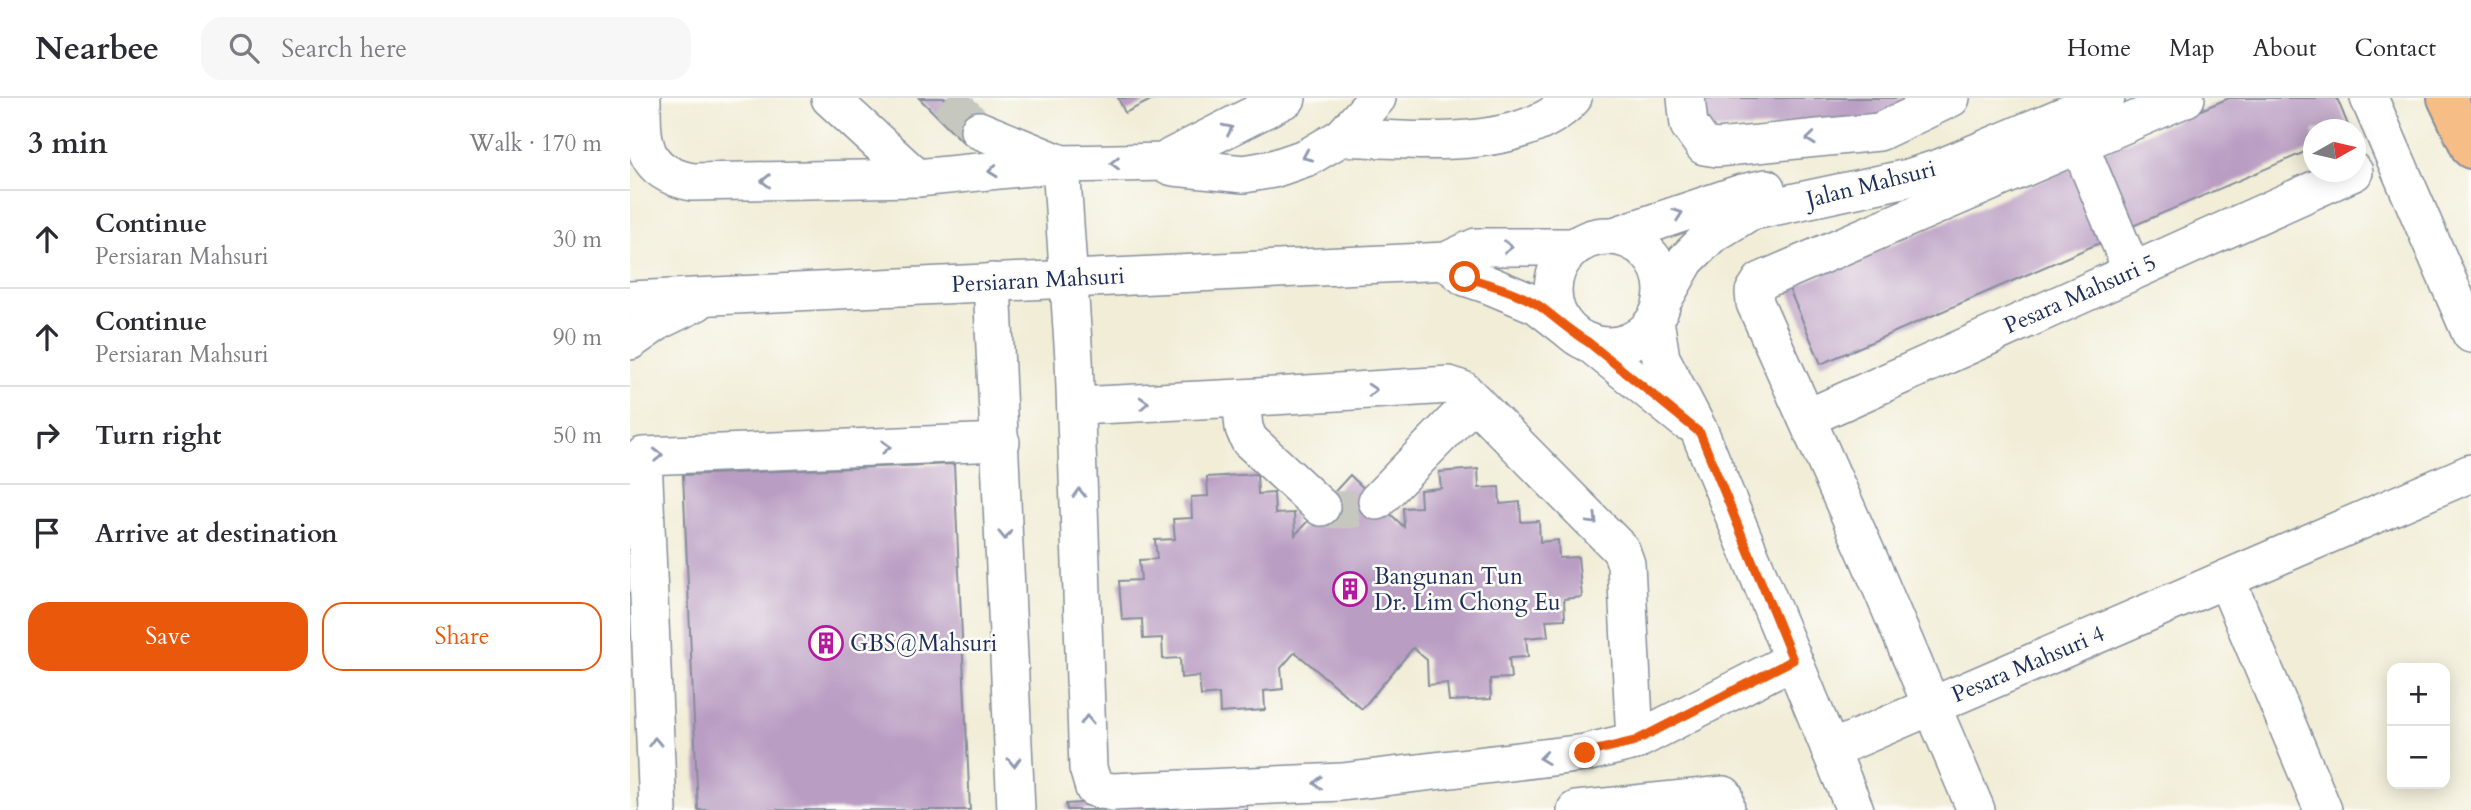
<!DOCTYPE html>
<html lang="en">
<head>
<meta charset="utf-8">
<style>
	:root { --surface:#fff; --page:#f7f7f7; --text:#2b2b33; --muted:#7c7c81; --line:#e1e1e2; --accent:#ea580c }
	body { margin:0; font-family:Cardo,serif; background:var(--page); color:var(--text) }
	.controls { position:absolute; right:21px; bottom:21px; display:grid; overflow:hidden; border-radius:14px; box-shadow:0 4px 18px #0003 }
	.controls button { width:63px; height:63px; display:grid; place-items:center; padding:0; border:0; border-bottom:2px solid var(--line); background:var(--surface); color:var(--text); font:35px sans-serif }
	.compass { position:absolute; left:1673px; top:21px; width:63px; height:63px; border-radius:50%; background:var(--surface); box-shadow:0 4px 18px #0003; rotate:82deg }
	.stop { position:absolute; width:21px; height:21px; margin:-16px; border:5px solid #ea580c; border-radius:50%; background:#fff }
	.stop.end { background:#ea580c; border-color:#fff; box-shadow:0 2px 7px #0008 }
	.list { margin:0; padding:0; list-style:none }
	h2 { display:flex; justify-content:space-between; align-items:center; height:91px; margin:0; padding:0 28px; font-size:30px }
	h2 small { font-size:23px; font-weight:400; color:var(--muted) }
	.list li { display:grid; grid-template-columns:46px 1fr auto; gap:21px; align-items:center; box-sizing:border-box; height:98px; padding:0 28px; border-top:2px solid var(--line) }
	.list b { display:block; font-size:26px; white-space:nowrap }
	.list p { margin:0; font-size:23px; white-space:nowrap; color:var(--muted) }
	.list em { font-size:23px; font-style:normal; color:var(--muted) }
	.actions { display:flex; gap:14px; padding:21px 28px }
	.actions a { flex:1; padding:16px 0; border:2px solid var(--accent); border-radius:21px; text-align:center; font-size:24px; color:var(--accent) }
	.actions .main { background:var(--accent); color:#fff }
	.icon { flex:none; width:38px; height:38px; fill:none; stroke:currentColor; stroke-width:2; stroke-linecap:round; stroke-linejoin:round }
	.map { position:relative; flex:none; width:1841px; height:712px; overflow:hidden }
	header { display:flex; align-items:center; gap:42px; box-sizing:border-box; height:98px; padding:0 35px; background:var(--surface); border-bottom:2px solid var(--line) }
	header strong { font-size:33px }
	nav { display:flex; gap:38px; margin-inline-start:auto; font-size:24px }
	.search { width:490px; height:63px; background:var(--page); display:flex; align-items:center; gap:18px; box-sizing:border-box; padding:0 24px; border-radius:21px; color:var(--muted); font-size:26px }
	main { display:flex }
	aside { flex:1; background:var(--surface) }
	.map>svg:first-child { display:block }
</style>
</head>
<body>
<header>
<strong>Nearbee</strong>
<div class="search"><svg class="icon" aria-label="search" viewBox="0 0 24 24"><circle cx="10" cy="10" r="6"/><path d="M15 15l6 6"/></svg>Search here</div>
<nav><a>Home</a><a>Map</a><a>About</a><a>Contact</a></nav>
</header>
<main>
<aside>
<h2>3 min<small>Walk · 170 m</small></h2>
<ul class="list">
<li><svg class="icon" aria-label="ahead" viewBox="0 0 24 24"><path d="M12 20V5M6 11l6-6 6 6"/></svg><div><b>Continue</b><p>Persiaran Mahsuri</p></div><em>30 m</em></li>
<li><svg class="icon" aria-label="ahead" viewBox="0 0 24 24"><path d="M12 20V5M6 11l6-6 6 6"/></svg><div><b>Continue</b><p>Persiaran Mahsuri</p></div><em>90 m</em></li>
<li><svg class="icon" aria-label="right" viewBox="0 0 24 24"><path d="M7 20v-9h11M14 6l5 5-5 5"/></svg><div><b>Turn right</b></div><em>50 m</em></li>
<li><svg class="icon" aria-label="arrive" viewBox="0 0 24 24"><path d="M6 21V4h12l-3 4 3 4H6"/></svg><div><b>Arrive at destination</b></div></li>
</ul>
<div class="actions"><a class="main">Save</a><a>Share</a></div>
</aside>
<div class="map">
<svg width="1841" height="712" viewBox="0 0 1841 712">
	<rect width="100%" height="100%" fill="#fdfcf7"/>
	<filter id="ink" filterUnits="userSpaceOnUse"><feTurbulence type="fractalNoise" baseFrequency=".0143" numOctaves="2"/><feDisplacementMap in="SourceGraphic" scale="14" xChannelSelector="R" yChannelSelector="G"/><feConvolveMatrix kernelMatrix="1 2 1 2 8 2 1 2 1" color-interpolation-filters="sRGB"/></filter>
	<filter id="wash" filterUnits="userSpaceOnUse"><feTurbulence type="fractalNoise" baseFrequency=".00686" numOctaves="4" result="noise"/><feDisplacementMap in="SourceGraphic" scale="28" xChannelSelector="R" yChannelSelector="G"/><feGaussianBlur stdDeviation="1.57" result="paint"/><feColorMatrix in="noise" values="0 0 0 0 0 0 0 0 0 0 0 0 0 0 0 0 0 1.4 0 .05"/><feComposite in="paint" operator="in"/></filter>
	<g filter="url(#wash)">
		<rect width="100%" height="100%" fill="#f1edd7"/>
		<g id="blocks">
			<g fill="#b99dc3">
				<path d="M289,0H332L356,24L335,46Z"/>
				<path d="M488,0H525L495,15Z"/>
				<path d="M1072,0H1286L1249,25L1074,32Z"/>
				<path d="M1599,0H1707L1720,32H1684V50L1496,131L1465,57Z"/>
				<path d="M1441,70L1472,144L1191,266L1159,191Z"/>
				<path d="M324,366L340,712H68L53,377Z"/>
				<path d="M848,371L849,390L869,389L870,406L890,404L891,424L909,423L910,444L928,442L929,460L948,459L952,499L934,501L935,521L916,522L918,538L896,540L898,559L879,560L881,580L860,581L861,601L819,603L817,585L798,587L797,562L783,550L732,611L665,554L651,570L653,591L634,593L635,612L590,615L589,596L571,598L569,578L551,580L550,560L533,561L532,540L513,541L512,521L492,522L489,483L511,482L509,462L527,461L525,442L545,441L543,421L562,420L561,399L578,398L577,379L627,376L628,396L644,395L645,416L664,415L665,437L720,377L774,429L773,410L791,409L790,392L811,390L809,374Z"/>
				<path d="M616,694L617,712H437L436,706Z"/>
			</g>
		</g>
	</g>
	<g filter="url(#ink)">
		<use href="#blocks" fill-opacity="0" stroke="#868e9a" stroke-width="2"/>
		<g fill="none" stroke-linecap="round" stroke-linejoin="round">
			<g stroke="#c6c7bf" stroke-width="37" stroke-dasharray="37 18" stroke-linecap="butt">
				<path d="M316,0L349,32"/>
				<path d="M691,409C705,414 736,413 747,403"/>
			</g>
			<g stroke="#868e9a" stroke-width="40">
				<g id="minor">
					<path d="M12,0C12,44 11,74 62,84L287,80L431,66L539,64L540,68L544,69L614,76L643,71L678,59L712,39L747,0"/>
					<path d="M200,0L287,80"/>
					<path d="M1056,0L1059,27L1074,48L1087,50L1249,34L1321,0"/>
					<path d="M1739,0L1841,236"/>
					<path d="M349,32L427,64"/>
					<path d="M712,39C779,42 894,55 943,0"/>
					<path d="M1449,46L1502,173"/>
					<path d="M539,64L541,59L657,0"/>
					<path d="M431,66L444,261L458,670L464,690L482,694L712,684L955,655L1005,643L1163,562"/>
					<path d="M984,138L1112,95L1136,90"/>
					<circle cx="978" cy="193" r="55"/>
					<path d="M816,163L835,179L859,187L907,207L939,232"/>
					<path d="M362,184L386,712"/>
					<path d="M0,202L816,163L846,149H943"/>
					<path d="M1032,204L1056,162L1080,138L1119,114L1278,80L1312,69L1476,0"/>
					<path d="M1025,222L1031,260L1070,335L1225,712"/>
					<path d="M0,243L30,222L67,204"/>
					<path d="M958,244L1056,323"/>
					<path d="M611,300L614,330L619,342L691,409"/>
					<path d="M446,308L611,300L819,287L833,292L991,452L996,466L1005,643"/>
					<path d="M1177,320L1724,74"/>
					<path d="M747,403L844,303"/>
					<path d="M1596,481L1693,712"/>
					<path d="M1200,652L1841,375"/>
					<path d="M28,712L13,358L371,344"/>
					<path d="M946,712L1094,697L1096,712"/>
					<path d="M1346,712L1240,463L1125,205L1124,194L1131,183L1556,0"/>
				</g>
			</g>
			<g stroke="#868e9a" stroke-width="42">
				<path id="major" d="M1817,0L1841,51"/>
			</g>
			<use href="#minor" stroke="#fff" stroke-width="37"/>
			<use href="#major" stroke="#f6be86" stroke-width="38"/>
		</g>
		<defs><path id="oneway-chevron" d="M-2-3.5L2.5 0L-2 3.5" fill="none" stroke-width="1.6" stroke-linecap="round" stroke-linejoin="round" transform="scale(1.75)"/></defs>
		<g stroke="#8d97ae">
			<use href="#oneway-chevron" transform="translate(598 31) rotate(-26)"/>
			<use href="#oneway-chevron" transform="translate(1181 41) rotate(174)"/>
			<use href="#oneway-chevron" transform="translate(677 58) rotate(156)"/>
			<use href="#oneway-chevron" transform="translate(485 65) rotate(179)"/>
			<use href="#oneway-chevron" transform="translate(363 73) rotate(174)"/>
			<use href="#oneway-chevron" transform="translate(136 83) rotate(179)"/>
			<use href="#oneway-chevron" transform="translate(1048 116) rotate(-19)"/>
			<use href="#oneway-chevron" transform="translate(878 149)"/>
			<use href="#oneway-chevron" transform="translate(742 292) rotate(-4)"/>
			<use href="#oneway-chevron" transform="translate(514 305) rotate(-3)"/>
			<use href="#oneway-chevron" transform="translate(256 349) rotate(-2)"/>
			<use href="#oneway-chevron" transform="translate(28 357) rotate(-2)"/>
			<use href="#oneway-chevron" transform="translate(449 395) rotate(-92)"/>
			<use href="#oneway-chevron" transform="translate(963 422) rotate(45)"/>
			<use href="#oneway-chevron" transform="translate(375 437) rotate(88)"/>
			<use href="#oneway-chevron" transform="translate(457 622) rotate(-92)"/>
			<use href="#oneway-chevron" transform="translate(25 644) rotate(-92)"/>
			<use href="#oneway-chevron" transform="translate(914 660) rotate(173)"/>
			<use href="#oneway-chevron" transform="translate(384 664) rotate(88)"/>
			<use href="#oneway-chevron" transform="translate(688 685) rotate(177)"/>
		</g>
	</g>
	<g fill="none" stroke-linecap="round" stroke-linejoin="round" filter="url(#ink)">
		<path stroke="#ea580c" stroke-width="9" d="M835,179C859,186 887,194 908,207C925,219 939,233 958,244L1070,335L1163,562L1005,643L955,655"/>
	</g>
	<defs>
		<g id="building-ring" transform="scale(1.75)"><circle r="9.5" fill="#fdfcf7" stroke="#b5179e" stroke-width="1.5"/><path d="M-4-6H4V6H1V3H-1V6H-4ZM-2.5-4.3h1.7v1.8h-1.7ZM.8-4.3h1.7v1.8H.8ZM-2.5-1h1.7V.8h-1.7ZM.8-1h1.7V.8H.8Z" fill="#b5179e"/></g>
	</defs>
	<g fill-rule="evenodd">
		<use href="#building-ring" x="720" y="491"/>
		<use href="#building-ring" x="196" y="545"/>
	</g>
	<g text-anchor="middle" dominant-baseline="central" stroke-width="5" stroke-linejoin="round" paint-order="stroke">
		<g font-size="23" fill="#1b2f5e" stroke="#fdfcf7">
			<text transform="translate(1241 86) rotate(-14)">Jalan Mahsuri</text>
			<text transform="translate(408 182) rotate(-3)">Persiaran Mahsuri</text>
			<text transform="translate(1450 196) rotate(-24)">Pesara Mahsuri 5</text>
			<text transform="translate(1398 566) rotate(-23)">Pesara Mahsuri 4</text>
		</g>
		<g font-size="23" fill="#1b2f5e" stroke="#fdfcf7" text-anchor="start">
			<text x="744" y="478">Bangunan Tun<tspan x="744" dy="26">Dr. Lim Chong Eu</tspan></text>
			<text x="220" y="545">GBS@Mahsuri</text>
		</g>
	</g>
</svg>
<div class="controls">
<button>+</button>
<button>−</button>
</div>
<svg class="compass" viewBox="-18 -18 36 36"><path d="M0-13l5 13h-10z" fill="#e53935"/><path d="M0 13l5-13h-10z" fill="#7c7c81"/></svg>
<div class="stop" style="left:835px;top:179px"></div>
<div class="stop end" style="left:955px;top:655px"></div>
</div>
</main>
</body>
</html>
